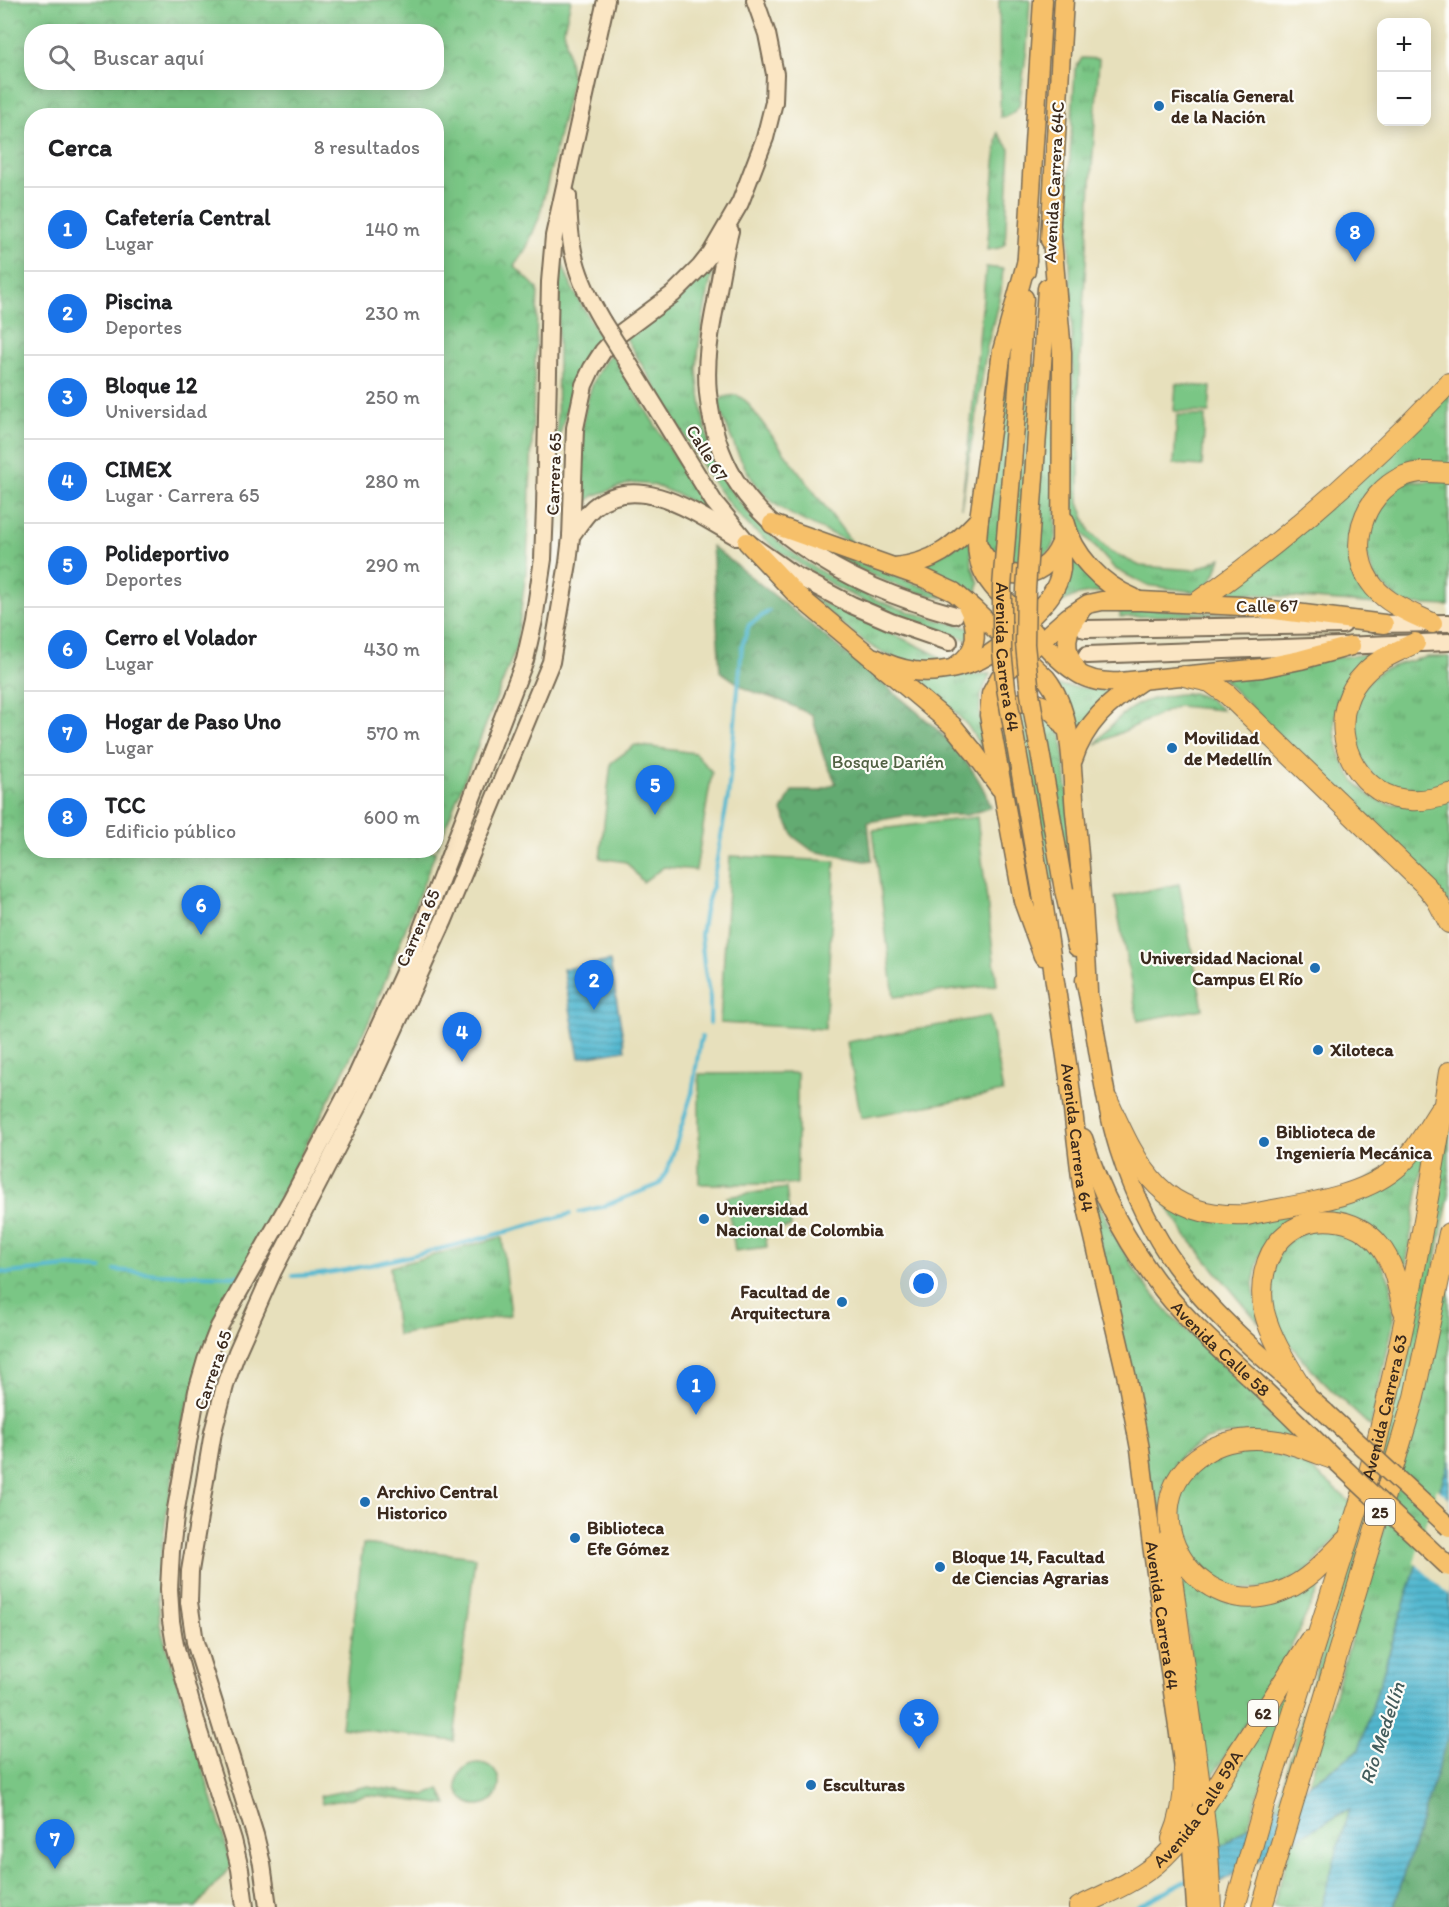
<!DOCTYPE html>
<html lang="es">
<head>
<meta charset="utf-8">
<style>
	:root { --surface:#fff; --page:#f6f6f6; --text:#202124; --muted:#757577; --line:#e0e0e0; --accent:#1a73e8 }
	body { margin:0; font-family:Itim,sans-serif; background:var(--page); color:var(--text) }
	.controls { position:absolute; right:18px; top:18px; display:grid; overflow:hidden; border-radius:12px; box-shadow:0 3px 15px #0003 }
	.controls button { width:54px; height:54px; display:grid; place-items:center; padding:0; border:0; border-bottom:2px solid var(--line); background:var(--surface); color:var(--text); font:30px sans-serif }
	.you { position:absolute; left:924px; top:1284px; width:21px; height:21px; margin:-15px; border:4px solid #fff; border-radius:50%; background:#1a73e8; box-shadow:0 0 0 9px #1a73e833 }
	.badge { display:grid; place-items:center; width:39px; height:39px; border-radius:50%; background:var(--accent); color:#fff; font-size:20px; font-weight:700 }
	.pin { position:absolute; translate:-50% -50px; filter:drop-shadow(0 2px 3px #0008) }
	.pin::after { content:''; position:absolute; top:32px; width:21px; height:18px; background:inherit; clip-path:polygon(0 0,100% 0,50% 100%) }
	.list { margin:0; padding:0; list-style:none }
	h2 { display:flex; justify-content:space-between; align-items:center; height:78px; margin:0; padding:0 24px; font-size:26px }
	h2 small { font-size:20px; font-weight:400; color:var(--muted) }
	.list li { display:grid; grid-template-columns:39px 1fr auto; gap:18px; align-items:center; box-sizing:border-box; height:84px; padding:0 24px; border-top:2px solid var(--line) }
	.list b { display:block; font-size:22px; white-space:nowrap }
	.list p { margin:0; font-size:20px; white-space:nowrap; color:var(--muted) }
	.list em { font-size:20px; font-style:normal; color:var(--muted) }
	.icon { flex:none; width:33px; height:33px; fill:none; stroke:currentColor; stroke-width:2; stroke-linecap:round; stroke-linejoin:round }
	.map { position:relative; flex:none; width:1449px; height:1907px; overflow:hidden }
	.search { position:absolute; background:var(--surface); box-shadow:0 3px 15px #0003; left:24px; top:24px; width:420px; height:66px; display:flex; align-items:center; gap:15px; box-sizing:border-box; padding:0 21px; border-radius:24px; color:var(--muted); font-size:22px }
	.panel { position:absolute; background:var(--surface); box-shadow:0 3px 15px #0003; left:24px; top:108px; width:420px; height:750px; border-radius:24px }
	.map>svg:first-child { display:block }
</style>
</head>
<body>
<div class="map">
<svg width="1449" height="1907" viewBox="0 0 1449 1907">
	<defs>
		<pattern id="grass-tufts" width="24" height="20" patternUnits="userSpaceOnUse" patternTransform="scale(1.5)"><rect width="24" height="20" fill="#7ac685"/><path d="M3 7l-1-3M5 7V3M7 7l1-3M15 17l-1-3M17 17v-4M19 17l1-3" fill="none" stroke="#65a16c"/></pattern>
		<pattern id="forest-crowns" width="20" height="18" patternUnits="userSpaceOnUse" patternTransform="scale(1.5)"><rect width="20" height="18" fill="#63ab72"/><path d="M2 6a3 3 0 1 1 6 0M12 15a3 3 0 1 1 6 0" fill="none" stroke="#538b5d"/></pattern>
		<pattern id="park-crowns" width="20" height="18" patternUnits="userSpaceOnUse" patternTransform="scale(1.5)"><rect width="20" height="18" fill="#7ac685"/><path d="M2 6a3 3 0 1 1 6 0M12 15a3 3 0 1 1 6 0" fill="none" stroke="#65a16c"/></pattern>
		<pattern id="water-rules" width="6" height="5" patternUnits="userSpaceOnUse" patternTransform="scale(1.5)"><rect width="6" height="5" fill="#52b8d0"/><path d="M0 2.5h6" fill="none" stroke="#4596a8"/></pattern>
	</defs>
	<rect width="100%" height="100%" fill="#fdfcf7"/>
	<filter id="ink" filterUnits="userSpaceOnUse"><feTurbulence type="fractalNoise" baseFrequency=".0167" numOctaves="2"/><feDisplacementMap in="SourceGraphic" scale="12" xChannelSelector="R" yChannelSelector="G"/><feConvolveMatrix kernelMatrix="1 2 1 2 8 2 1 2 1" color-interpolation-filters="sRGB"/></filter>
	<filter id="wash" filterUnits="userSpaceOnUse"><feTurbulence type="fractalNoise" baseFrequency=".008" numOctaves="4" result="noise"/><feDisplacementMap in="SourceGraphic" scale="24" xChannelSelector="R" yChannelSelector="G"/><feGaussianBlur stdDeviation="1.35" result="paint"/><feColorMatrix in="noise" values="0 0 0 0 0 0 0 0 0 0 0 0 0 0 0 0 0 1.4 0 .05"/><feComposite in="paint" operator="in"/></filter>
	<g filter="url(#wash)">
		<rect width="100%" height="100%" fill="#e7e0bc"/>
		<g fill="url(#grass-tufts)" stroke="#5a7852" stroke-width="1.5">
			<path d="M999,0H1030L1027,48L1019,106C1013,113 1009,117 1000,117Z"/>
			<path d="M1082,58L1099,59L1079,371V502L1090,532L1111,552L1140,566L1195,570L1221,558L1216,573L1209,584L1195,592L1146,585L1115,569L1078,528L1072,512L1070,494L1073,373L1068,191L1075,69Z"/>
			<path d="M998,133L1010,149L1005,244L999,248L987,250Z"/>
			<path d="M559,256L572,288L601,339L579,374L568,404L557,446Z"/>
			<path d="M986,267L1003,269L1001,291L987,347L961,508L972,412Z"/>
			<path d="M713,269C706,301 699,334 697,368C697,378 699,389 701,400C703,419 707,439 714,457C740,527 820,578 887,604C913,614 942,621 970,628L968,640L873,605L837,588L778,550L752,529L733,509L709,477L626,338L680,298Z"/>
			<path d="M611,353L709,513L679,495L653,485L631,483L593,496L580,508C581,464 577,417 596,376C600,368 606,360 611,353Z"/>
			<path d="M1449,390V467L1366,496L1350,525L1349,556L1356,582L1378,604L1224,592Z"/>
			<path d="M737,395L746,401L853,544C829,532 801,522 779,507C746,484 732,440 718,404C721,395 729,396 737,395Z"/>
			<path d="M1449,480V606L1403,604L1375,578L1365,550L1367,521L1399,483Z"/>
			<path d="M970,539L972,566L979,583L975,598L916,567Z"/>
			<path d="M825,550L934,591L944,598C901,591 862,572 825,550Z"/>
			<path d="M1067,552L1111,591C1086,593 1072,593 1052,609L1060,590Z"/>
			<path d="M809,596C855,618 902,636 946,660C935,663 925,666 914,664C875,658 839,620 809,596Z"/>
			<path d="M1120,607L1234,614L1120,617Z"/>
			<path d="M1370,654C1361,667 1348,681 1341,695C1323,731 1346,791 1385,803C1394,806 1436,801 1449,800V904L1223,679L1332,658Z"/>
			<path d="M1427,657H1449V785C1429,792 1411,794 1391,787C1387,785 1381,784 1378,781C1370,774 1364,764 1360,755C1346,723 1349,694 1378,673C1389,665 1413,661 1427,657Z"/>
			<path d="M990,674L980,698V717L990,761L968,726L952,709L904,676Z"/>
			<path d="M1055,685L1115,691L1079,734H1073Z"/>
			<path d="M1449,1121V1196L1403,1415L1284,1802L1275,1808L1387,1438Z"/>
			<path d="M1427,1139L1404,1276L1366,1223L1272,1236L1259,1257L1253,1284L1259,1323L1187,1237L1159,1194L1183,1212L1331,1205Z"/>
			<path d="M1087,1176L1113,1234L1141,1279L1165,1309L1296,1438L1228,1434L1203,1441L1181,1455L1163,1488L1159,1546Z"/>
			<path d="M1339,1226L1360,1236L1378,1258L1391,1283L1393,1324L1371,1427C1344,1402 1317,1378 1294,1349C1287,1341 1278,1333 1275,1323C1268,1304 1270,1285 1275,1265C1284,1232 1310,1229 1339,1226Z"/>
			<path d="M502,1237L511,1315L397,1335L390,1267Z"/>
			<path d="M1449,1259V1460L1359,1750L1309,1784L1407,1447Z"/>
			<path d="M1259,1450C1305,1460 1318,1472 1351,1503L1342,1531L1308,1571L1272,1588L1241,1589L1215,1581L1191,1560L1175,1514L1179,1488L1198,1467L1221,1453Z"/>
			<path d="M1178,1567L1195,1587L1207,1595L1227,1602L1328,1569L1282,1666L1208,1783Z"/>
			<path d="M1296,1671L1248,1827L1216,1850L1213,1806Z"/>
			<circle cx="478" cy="1784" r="21"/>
			<path d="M368,1786L426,1795L440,1789L447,1805L368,1795L322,1804L320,1796Z"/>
			<path d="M1350,1809L1321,1907H1273L1292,1841Z"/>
		</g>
		<g fill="url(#forest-crowns)" stroke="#4f6a48" stroke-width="1.5">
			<path d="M712,546C764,587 816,628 866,670C913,709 970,747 991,807L968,815L903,816L868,822L872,860L865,861L813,851L794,837L782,811L792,791H819L836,783L823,755L812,715L782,701L748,690L720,671Z"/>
			<path d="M1449,1733V1907H1394Z"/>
		</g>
		<g fill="url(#park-crowns)" stroke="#5a7852" stroke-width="1.5" fill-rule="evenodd">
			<path d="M0,0H571L564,29L572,80L539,218L526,249L514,266L538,289L527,564L516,648L437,849L436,116H32V850L436,851L370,1019L234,1287L185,1412L168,1503L157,1582L160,1625L232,1865L196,1907H0ZM32,32H436V82H32Z"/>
			<path d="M1009,364L1053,366L1056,538C1044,568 1019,568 993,557L981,535Z"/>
			<path d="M1193,693L1209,699L1222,710L1178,706L1096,744C1125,705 1144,696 1193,693Z"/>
			<path d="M1017,710L1044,712L1062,735L1075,878L1026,886L1001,734L1005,720Z"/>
		</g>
		<g fill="#7ac685" stroke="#5a7852" stroke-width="1.5">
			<path d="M1176,384L1211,387L1209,413L1174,411Z"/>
			<path d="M1177,415L1205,416L1202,466L1174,464Z"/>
			<path d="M635,745L695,753L712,772L696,870L664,867L643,882L626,862L600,858L611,763Z"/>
			<path d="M977,817L997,985L894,997L873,830Z"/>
			<path d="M730,856L835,861L825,1029L720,1023Z"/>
			<path d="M1179,884L1203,1009L1138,1021L1115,897Z"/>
			<path d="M989,1016L1003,1092L861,1118L847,1042Z"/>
			<path d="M797,1073V1184H699V1074Z"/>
			<path d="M786,1188L791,1227L765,1231L767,1247L735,1251L727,1197Z"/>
			<path d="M363,1544L475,1557L454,1741L341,1727Z"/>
		</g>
		<g fill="url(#water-rules)" stroke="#467177" stroke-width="1.5">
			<path d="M610,961L625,1050L579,1058L563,969Z"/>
			<path d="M1449,1460V1733L1394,1907H1321L1349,1809L1218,1883L1216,1850L1359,1750Z"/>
		</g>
		<path fill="#e7e0bc" d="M1437,1488L1449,1499V1595L1414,1562Z"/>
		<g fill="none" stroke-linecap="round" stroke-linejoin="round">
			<g stroke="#52b8d0" stroke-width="4">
				<path d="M710,1023V998L704,965L701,935L705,910L712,887L728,797L742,646L749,625L769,611"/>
				<path d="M579,1212L601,1207L660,1184L669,1166L692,1093L700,1042L702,1037"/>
				<path d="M115,1270L158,1274L239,1276"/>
				<path d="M0,1271L8,1273L67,1267L102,1269"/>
				<path d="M293,1276C329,1275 366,1266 401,1258C458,1245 514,1230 570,1214"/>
				<path d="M1137,1907L1189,1879"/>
			</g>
		</g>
	</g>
	<g filter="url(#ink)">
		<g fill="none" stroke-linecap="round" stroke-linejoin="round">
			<g stroke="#776a55" stroke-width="20">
				<g id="secondary">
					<path d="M568,196C569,249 575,275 602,321"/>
					<path d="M730,231C724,254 720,278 716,302C710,332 705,362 708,393C715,462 743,504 798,544C847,579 898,599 955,615"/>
					<path d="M621,351L714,502L747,542L791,573L852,605L891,622L949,642"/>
					<path d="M571,536C578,526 585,515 594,507C639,471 697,514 737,537"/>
					<path d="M1372,624L1449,623"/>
					<path d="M1085,629L1343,625"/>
					<path d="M1087,655L1449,642"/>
					<path d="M245,1907L240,1869L233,1840L199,1732L175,1645L171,1621L169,1589L171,1551L176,1509L197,1391L206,1360L219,1327L291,1200L356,1077L410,959L525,660L534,620L543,559L545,508L550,282L554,236L606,0"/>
					<path d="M268,1907L262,1864L255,1835L195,1642L189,1602L190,1571L213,1432L226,1382L237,1352L273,1271L364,1095L444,920L551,662L568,563L571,537L575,428L584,385L592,368L603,351L618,335L673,294L700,267L711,253L740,203L765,138L774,102L775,74L767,34L755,0"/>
				</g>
			</g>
			<g stroke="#776a55" stroke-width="21">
				<g id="primary">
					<path d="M1050,240L1064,0"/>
					<path d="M1027,260L1002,351L979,519C977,536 975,553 982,569C988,584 1003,597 1014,609C1032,629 1053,658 1076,672C1089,681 1104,683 1120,682L1262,668L1300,660L1351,646"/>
					<path d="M1026,271L1043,0"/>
					<path d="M1020,364L1024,298"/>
					<path d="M1042,364L1047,288"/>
					<path d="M1065,521C1073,555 1101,584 1134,598"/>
					<path d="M772,524L924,578L954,592L974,609L1046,678C1074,714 1071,768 1075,812C1081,872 1085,931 1088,991"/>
					<path d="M747,542L796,594L952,725L974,752L1000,788"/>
					<path d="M978,545C996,584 1043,585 1060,545"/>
					<path d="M895,567C934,563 953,547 979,519"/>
					<path d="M875,658C887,664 900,669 914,671C940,674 976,666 997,649C1007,641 1017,630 1027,621C1043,605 1058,592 1061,569L1062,352L1051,228"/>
					<path d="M957,665C980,651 978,626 967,605"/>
					<path d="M1076,668C1062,649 1066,629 1080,612"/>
					<path d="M1000,719C1015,691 1051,700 1063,726"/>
					<path d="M1073,760C1085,723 1109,702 1141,681"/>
					<path d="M1064,890L1077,947"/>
					<path id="s1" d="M1042,894L1069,1077L1082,1186L1126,1374L1140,1449L1151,1538L1186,1783"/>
					<path d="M1043,956L1023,901L989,715L991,694L1000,677L1068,617L1088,604L1102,601H1141L1241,606L1384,624"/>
					<path d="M1085,980C1098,1036 1102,1094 1119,1149C1132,1190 1151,1232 1177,1267C1219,1323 1275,1367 1326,1413"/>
					<path id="s2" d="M1083,1138C1100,1192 1128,1246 1164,1291C1191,1325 1224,1353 1255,1382C1282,1407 1308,1433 1334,1459"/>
					<path d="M1190,1816L1196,1907"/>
				</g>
			</g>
			<g stroke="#776a55" stroke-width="22">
				<g id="trunk">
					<path d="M1196,603C1288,539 1372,464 1449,383"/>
					<path d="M1432,623C1412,613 1389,605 1374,587C1344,551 1362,494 1404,476C1418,470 1434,472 1449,473"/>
					<path d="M1415,643C1397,652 1377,659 1364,674C1331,707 1339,764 1378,790C1398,804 1427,802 1449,794"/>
					<path d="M1184,676L1210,682L1227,694L1427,887L1437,900L1449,923"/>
					<path d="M1108,1101C1139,1169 1161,1219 1247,1215C1293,1205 1357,1200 1395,1169C1414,1154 1426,1131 1439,1111"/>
					<path d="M1305,1393C1290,1368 1271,1340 1264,1311C1259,1287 1264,1256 1282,1238C1309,1211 1356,1216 1379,1245C1394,1263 1398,1287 1403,1309"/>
					<path d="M1335,1460C1316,1453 1298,1445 1279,1441C1254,1437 1226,1439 1204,1453C1122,1504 1196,1632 1287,1589C1310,1579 1328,1558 1346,1540"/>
					<path d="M1167,1541L1203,1808L1208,1851L1211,1907"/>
					<path d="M1172,1839C1182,1816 1185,1794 1184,1769"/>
					<path id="s3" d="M1079,1907C1105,1894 1133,1883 1156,1864C1187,1838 1209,1799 1230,1765C1257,1724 1283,1682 1309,1641"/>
					<path id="s4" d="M1235,1907L1264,1805L1368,1476C1403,1343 1428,1208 1449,1072"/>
					<path d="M1262,1907L1402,1438L1414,1397L1449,1233"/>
				</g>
			</g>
			<use href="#secondary" stroke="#fbe6c4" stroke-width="16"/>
			<use href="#primary" stroke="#f6c06b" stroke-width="18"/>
			<use href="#trunk" stroke="#f6c06b" stroke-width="20"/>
			<g stroke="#776a55" stroke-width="20" stroke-linecap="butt">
				<path id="secondary-bridge" d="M602,321L621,351"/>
			</g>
			<g stroke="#776a55" stroke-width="21" stroke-linecap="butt">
				<g id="primary-bridge">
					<path id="s5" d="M1020,364L1002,587V651L1006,688L1042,894"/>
					<path d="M1042,364L1026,589L1025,644L1030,694L1064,890"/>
					<path d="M1326,1413L1449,1527"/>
					<path d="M1335,1460L1449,1567"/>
				</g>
			</g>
			<use href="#secondary-bridge" stroke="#fbe6c4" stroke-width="16"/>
			<use href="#primary-bridge" stroke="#f6c06b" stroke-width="18"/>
		</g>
	</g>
	<g fill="#1f6fb2" stroke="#fdfcf7" stroke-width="2">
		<circle cx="1159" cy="106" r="6"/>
		<circle cx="1172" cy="748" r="6"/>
		<circle cx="1315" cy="968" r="6"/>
		<circle cx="1318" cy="1050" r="6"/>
		<circle cx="1264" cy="1142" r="6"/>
		<circle cx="704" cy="1219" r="6"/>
		<circle cx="842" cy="1302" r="6"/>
		<circle cx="365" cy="1502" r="6"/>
		<circle cx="575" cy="1538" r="6"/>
		<circle cx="940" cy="1567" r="6"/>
		<circle cx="811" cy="1785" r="6"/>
	</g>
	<g text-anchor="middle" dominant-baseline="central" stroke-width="4.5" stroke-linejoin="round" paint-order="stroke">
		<g fill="#fdfcf7" stroke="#75695f" stroke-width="1.5">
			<rect x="1365" y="1499" width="30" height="26" rx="4.5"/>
			<rect x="1248" y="1700" width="30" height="26" rx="4.5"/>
		</g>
		<g font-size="16" font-weight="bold" fill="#3b2a1e">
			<text x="1380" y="1512">25</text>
			<text x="1263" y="1713">62</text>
		</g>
		<g font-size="18" font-weight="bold" fill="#3b2a1e" stroke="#fdfcf7" text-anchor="start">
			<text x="1171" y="96">Fiscalía General<tspan x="1171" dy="21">de la Nación</tspan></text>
			<text x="1184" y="738">Movilidad<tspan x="1184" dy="21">de Medellín</tspan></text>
			<text x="1303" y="958" text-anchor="end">Universidad Nacional<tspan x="1303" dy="21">Campus El Río</tspan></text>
			<text x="1330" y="1050">Xiloteca</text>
			<text x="1276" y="1132">Biblioteca de<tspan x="1276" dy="21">Ingeniería Mecánica</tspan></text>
			<text x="716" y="1209">Universidad<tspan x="716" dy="21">Nacional de Colombia</tspan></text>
			<text x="830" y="1292" text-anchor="end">Facultad de<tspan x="830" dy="21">Arquitectura</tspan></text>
			<text x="377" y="1492">Archivo Central<tspan x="377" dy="21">Historico</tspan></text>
			<text x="587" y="1528">Biblioteca<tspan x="587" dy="21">Efe Gómez</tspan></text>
			<text x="952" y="1557">Bloque 14, Facultad<tspan x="952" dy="21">de Ciencias Agrarias</tspan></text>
			<text x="823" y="1785">Esculturas</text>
		</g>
		<g font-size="18" fill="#3b2a1e" stroke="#fdfcf7">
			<text transform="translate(1054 182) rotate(-87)">Avenida Carrera 64C</text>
			<text transform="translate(707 453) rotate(58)">Calle 67</text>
			<text transform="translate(554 474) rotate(-88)">Carrera 65</text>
			<text transform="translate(1267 606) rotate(-1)">Calle 67</text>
			<text stroke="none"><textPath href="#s5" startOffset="294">Avenida Carrera 64</textPath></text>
			<text transform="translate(418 928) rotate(-66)">Carrera 65</text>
			<text stroke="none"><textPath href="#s1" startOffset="246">Avenida Carrera 64</textPath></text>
			<text stroke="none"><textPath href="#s2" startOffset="255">Avenida Calle 58</textPath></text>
			<text transform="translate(213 1370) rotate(-71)">Carrera 65</text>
			<text stroke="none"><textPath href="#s4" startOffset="522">Avenida Carrera 63</textPath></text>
			<text stroke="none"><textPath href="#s1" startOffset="732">Avenida Carrera 64</textPath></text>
			<text stroke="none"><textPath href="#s3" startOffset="158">Avenida Calle 59A</textPath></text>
		</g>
		<g font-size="18" fill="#516142" stroke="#fdfcf7">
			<text x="888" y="762">Bosque Darién</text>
		</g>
		<g font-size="20" font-style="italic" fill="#435c5c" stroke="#fdfcf7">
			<text transform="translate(1382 1733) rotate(-72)">Río Medellín</text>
		</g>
	</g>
</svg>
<div class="controls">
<button>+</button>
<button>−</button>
</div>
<div class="you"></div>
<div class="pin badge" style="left:696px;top:1415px">1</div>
<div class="pin badge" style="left:594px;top:1010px">2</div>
<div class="pin badge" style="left:919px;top:1749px">3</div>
<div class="pin badge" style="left:462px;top:1062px">4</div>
<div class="pin badge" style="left:655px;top:815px">5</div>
<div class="pin badge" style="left:201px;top:935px">6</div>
<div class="pin badge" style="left:55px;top:1869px">7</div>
<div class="pin badge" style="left:1355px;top:262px">8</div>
<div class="search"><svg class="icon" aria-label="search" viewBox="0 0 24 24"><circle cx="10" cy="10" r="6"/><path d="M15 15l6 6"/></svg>Buscar aquí</div>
<section class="panel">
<h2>Cerca<small>8 resultados</small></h2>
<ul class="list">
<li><span class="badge">1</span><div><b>Cafetería Central</b><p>Lugar</p></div><em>140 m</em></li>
<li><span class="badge">2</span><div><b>Piscina</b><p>Deportes</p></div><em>230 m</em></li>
<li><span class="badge">3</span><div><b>Bloque 12</b><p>Universidad</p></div><em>250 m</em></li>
<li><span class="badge">4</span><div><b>CIMEX</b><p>Lugar · Carrera 65</p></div><em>280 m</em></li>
<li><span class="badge">5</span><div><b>Polideportivo</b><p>Deportes</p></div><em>290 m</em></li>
<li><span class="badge">6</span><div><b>Cerro el Volador</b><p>Lugar</p></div><em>430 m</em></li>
<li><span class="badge">7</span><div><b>Hogar de Paso Uno</b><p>Lugar</p></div><em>570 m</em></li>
<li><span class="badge">8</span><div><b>TCC</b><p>Edificio público</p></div><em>600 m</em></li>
</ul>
</section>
</div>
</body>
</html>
